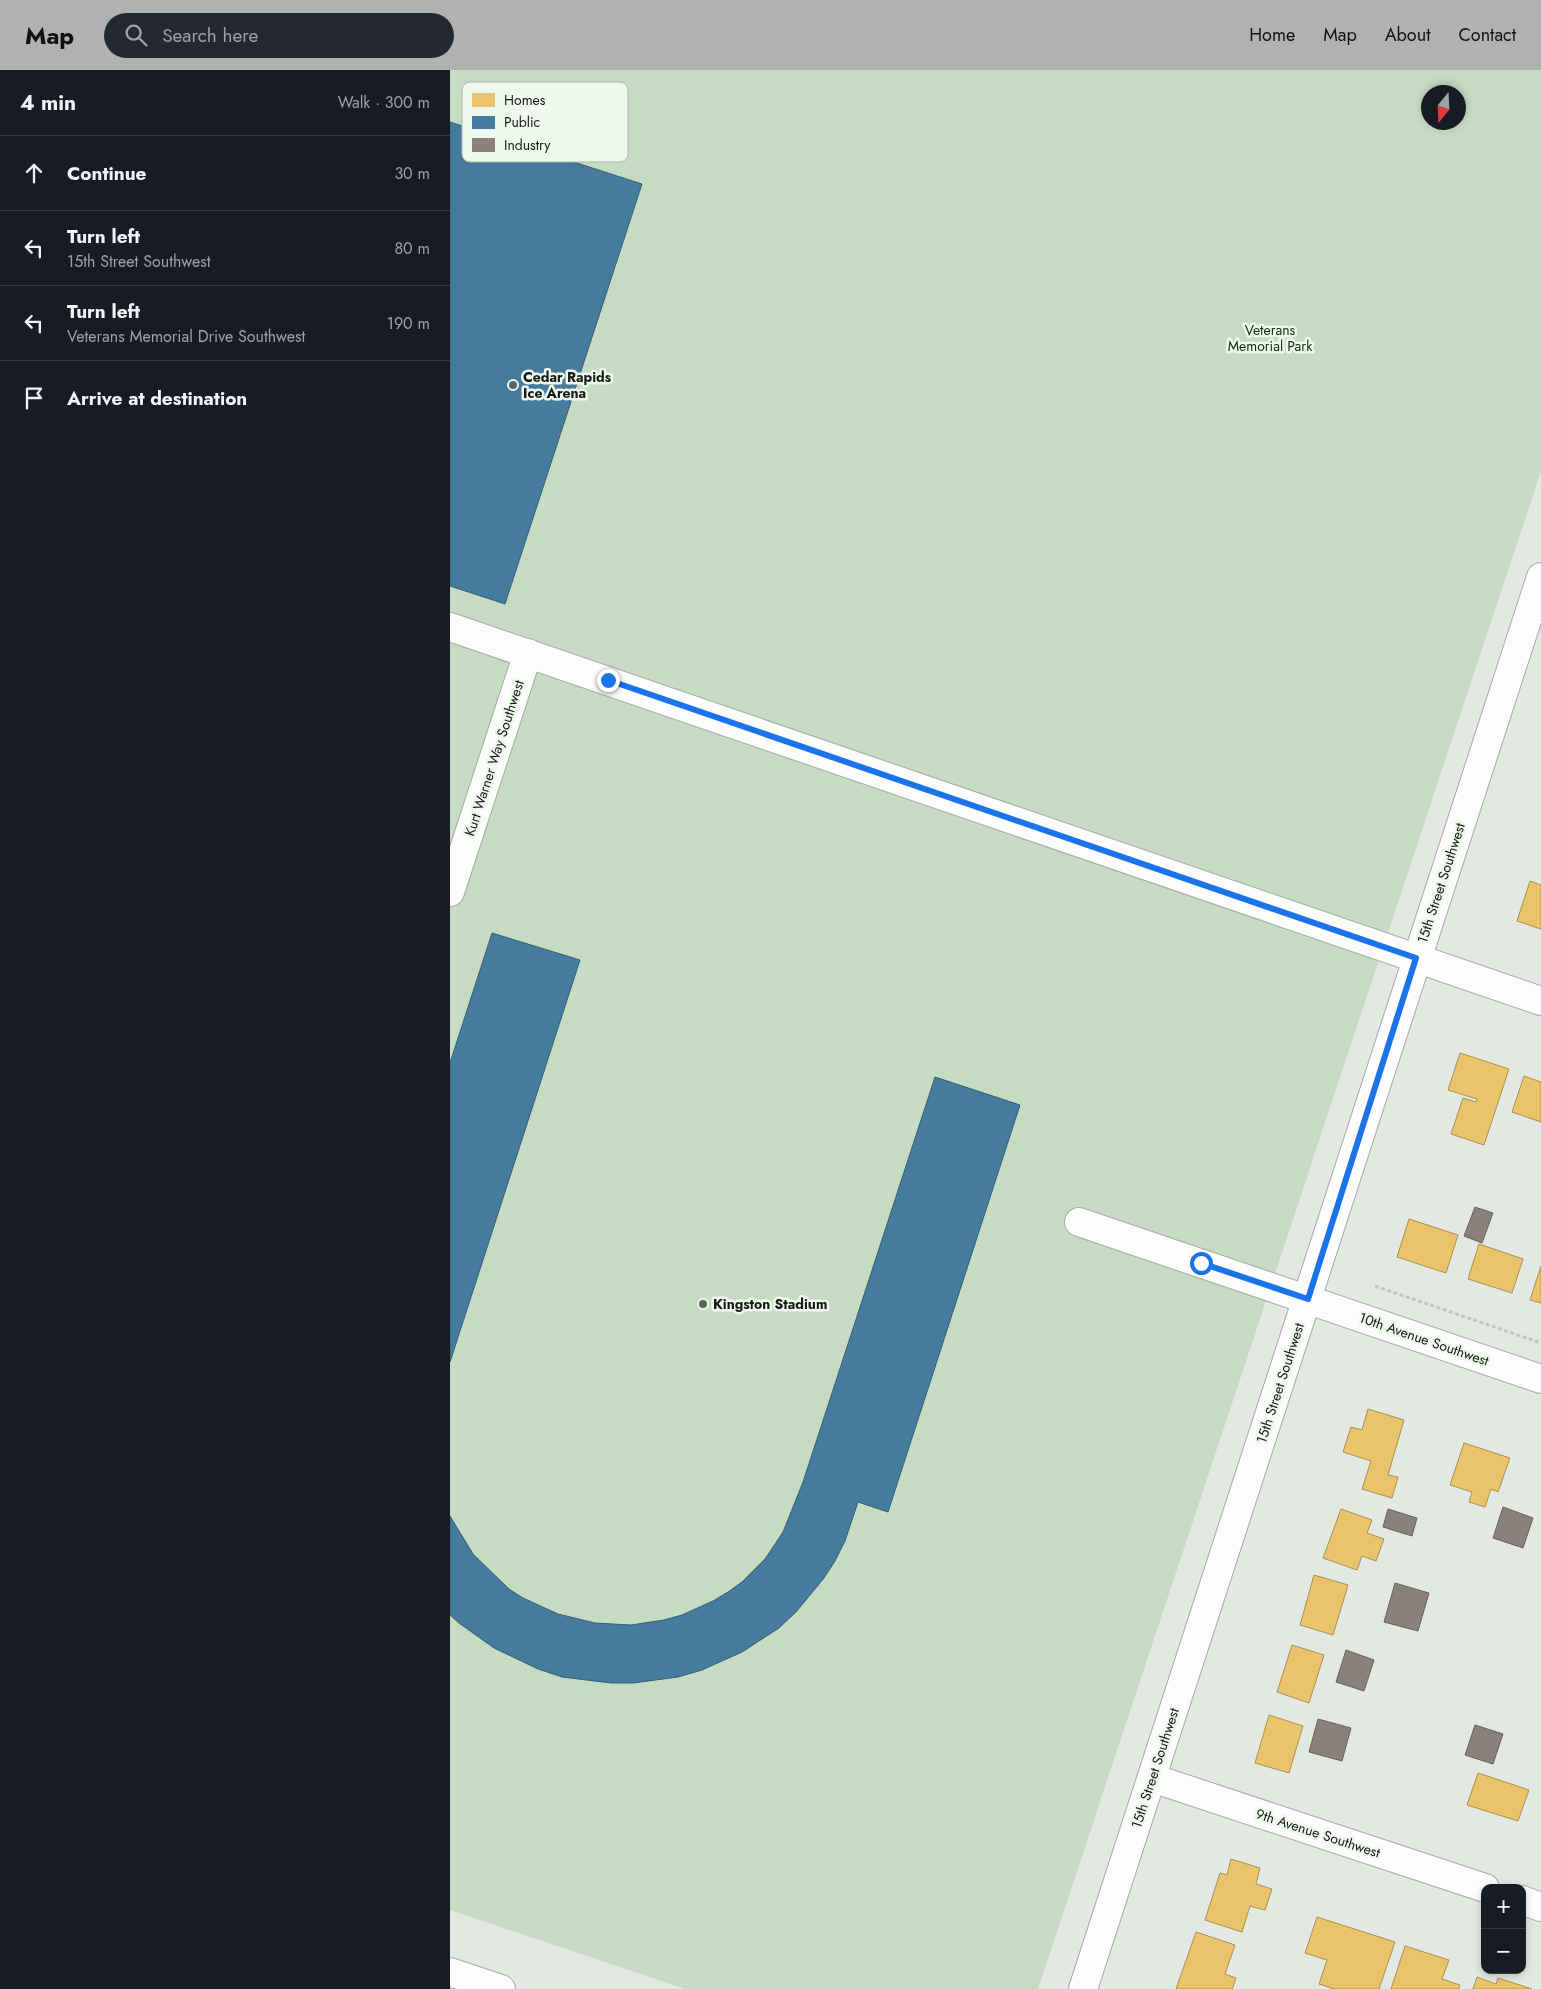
<!DOCTYPE html>
<html lang="en">
<head>
<meta charset="utf-8">
<style>
	:root { --surface:#171b24; --page:#242831; --text:#f1f3f6; --muted:#9ea1a6; --line:#363941; --accent:#afb2b1 }
	body { margin:0; font-family:Jost,sans-serif; background:var(--page); color:var(--text) }
	.controls { position:absolute; right:15px; bottom:15px; display:grid; overflow:hidden; border-radius:10px; box-shadow:0 2px 8px #0003 }
	.controls button { width:45px; height:45px; display:grid; place-items:center; padding:0; border:0; border-bottom:1px solid var(--line); background:var(--surface); color:var(--text); font:25px sans-serif }
	.compass { position:absolute; left:971px; top:15px; width:45px; height:45px; border-radius:50%; background:var(--surface); box-shadow:0 2px 8px #0003; rotate:198deg }
	.stop { position:absolute; width:15px; height:15px; margin:-11px; border:4px solid #1a73e8; border-radius:50%; background:#fff }
	.stop.end { background:#1a73e8; border-color:#fff; box-shadow:0 1px 5px #0008 }
	.list { margin:0; padding:0; list-style:none }
	h2 { display:flex; justify-content:space-between; align-items:center; height:65px; margin:0; padding:0 20px; font-size:21px }
	h2 small { font-size:16px; font-weight:400; color:var(--muted) }
	.list li { display:grid; grid-template-columns:32px 1fr auto; gap:15px; align-items:center; box-sizing:border-box; height:75px; padding:0 20px; border-top:1px solid var(--line) }
	.list b { display:block; font-size:19px; white-space:nowrap }
	.list p { margin:0; font-size:16px; white-space:nowrap; color:var(--muted) }
	.list em { font-size:16px; font-style:normal; color:var(--muted) }
	.icon { flex:none; width:28px; height:28px; fill:none; stroke:currentColor; stroke-width:2; stroke-linecap:round; stroke-linejoin:round }
	.map { position:relative; flex:none; width:1091px; height:1919px; overflow:hidden }
	header { display:flex; align-items:center; gap:30px; box-sizing:border-box; height:70px; padding:0 25px; background:var(--accent); color:#111 }
	header strong { font-size:24px }
	nav { display:flex; gap:28px; margin-inline-start:auto; font-size:18px }
	.search { width:350px; height:45px; background:var(--page); display:flex; align-items:center; gap:12px; box-sizing:border-box; padding:0 18px; border-radius:28px; color:var(--muted); font-size:19px }
	main { display:flex }
	aside { flex:1; background:var(--surface) }
	.map>svg:first-child { display:block }
</style>
</head>
<body>
<header>
<strong>Map</strong>
<div class="search"><svg class="icon" aria-label="search" viewBox="0 0 24 24"><circle cx="10" cy="10" r="6"/><path d="M15 15l6 6"/></svg>Search here</div>
<nav><a>Home</a><a>Map</a><a>About</a><a>Contact</a></nav>
</header>
<main>
<aside>
<h2>4 min<small>Walk · 300 m</small></h2>
<ul class="list">
<li><svg class="icon" aria-label="ahead" viewBox="0 0 24 24"><path d="M12 20V5M6 11l6-6 6 6"/></svg><div><b>Continue</b></div><em>30 m</em></li>
<li><svg class="icon" aria-label="left" viewBox="0 0 24 24"><path d="M17 20v-9H6M10 6l-5 5 5 5"/></svg><div><b>Turn left</b><p>15th Street Southwest</p></div><em>80 m</em></li>
<li><svg class="icon" aria-label="left" viewBox="0 0 24 24"><path d="M17 20v-9H6M10 6l-5 5 5 5"/></svg><div><b>Turn left</b><p>Veterans Memorial Drive Southwest</p></div><em>190 m</em></li>
<li><svg class="icon" aria-label="arrive" viewBox="0 0 24 24"><path d="M6 21V4h12l-3 4 3 4H6"/></svg><div><b>Arrive at destination</b></div></li>
</ul>
</aside>
<div class="map">
<svg width="1091" height="1919" viewBox="0 0 1091 1919">
	<rect width="100%" height="100%" fill="#e3e8e2"/>
	<path fill="#c6dcc2" fill-rule="evenodd" d="M0,0H1091V401L588,1919H235L0,1840ZM978,22H1008V52H978Z"/>
	<g fill="#e9c46a" stroke="#aa9151">
		<path d="M1080,811L1091,815V859L1067,851Z"/>
		<path d="M1010,983L1059,999L1034,1075L1001,1064L1013,1028L1026,1032L1027,1029L998,1020Z"/>
		<path d="M1074,1006L1091,1012V1052L1062,1042Z"/>
		<path d="M959,1149L1008,1165L996,1203L947,1187Z"/>
		<path d="M1029,1174L1073,1189L1062,1223L1018,1209Z"/>
		<path d="M1091,1196V1233L1080,1230Z"/>
		<path d="M918,1339L954,1350L938,1405L948,1407L942,1428L912,1419L921,1391L893,1382L901,1357L912,1360Z"/>
		<path d="M1014,1373L1060,1388L1048,1422L1041,1419L1035,1437L1019,1432L1022,1422L1000,1415Z"/>
		<path d="M891,1439L922,1450L917,1463L934,1469L926,1491L912,1486L907,1500L873,1488Z"/>
		<path d="M864,1505L898,1515L883,1565L850,1555Z"/>
		<path d="M842,1575L874,1585L859,1633L827,1622Z"/>
		<path d="M819,1645L853,1656L839,1703L805,1693Z"/>
		<path d="M1028,1703L1079,1720L1068,1751L1017,1735Z"/>
		<path d="M781,1789L810,1798L806,1814L822,1819L815,1840L800,1836L792,1862L755,1850L770,1803L777,1805Z"/>
		<path d="M867,1847L945,1872L929,1919H884L869,1914L877,1890L855,1883Z"/>
		<path d="M746,1862L785,1875L775,1904L786,1908L782,1919H726Z"/>
		<path d="M955,1876L999,1890L992,1909L1010,1915L1009,1919H941Z"/>
		<path d="M1027,1907L1046,1914L1048,1908L1082,1919H1023Z"/>
	</g>
	<g fill="#457b9d" stroke="#375e74">
		<path d="M0,52L192,114L55,534L0,516Z"/>
		<path d="M42,863L130,890L0,1292V993Z"/>
		<path d="M485,1007L570,1035L438,1442L408,1432L395,1471L385,1491L374,1508L346,1542L329,1558L292,1582L252,1600L228,1607L183,1613H161L112,1607L88,1599L44,1578L9,1553L0,1545V1446L23,1484L59,1519L73,1528L108,1544L145,1553L181,1555L214,1550L232,1545L263,1531L278,1522L292,1512L315,1489L333,1462L353,1412Z"/>
	</g>
	<g fill="#8a817c" stroke="#67625d">
		<path d="M1025,1137L1043,1143L1032,1173L1014,1166Z"/>
		<path d="M1053,1437L1083,1448L1073,1478L1043,1468Z"/>
		<path d="M938,1439L967,1448L962,1466L933,1457Z"/>
		<path d="M945,1513L979,1523L968,1561L934,1552Z"/>
		<path d="M896,1580L924,1590L914,1621L886,1612Z"/>
		<path d="M868,1649L901,1658L892,1691L859,1682Z"/>
		<path d="M1025,1655L1053,1664L1043,1694L1015,1685Z"/>
	</g>
	<g fill="none" stroke-linecap="round" stroke-linejoin="round">
		<g stroke="#a5a9a4" stroke-width="30">
			<g id="minor">
				<path d="M0,557L1091,931"/>
				<path d="M0,822L78,583"/>
				<path d="M629,1152L1091,1309"/>
				<path d="M702,1708L1035,1818"/>
				<path d="M1072,1830L1091,1837"/>
				<path d="M0,1902L51,1919"/>
				<path d="M633,1919L1091,507"/>
			</g>
		</g>
		<path stroke="#c3c5c3" stroke-width="3" stroke-dasharray="4 2.5" stroke-linecap="butt" d="M925,1216L1091,1273"/>
		<use href="#minor" stroke="#fbfcfb" stroke-width="28"/>
	</g>
	<g fill="none" stroke-linecap="round" stroke-linejoin="round">
		<path stroke="#1a73e8" stroke-width="6" d="M158,610L966,888L858,1229L751,1193"/>
	</g>
	<g fill="#5e625d" stroke="#eff8ed" stroke-width="2">
		<circle cx="63" cy="315" r="5"/>
		<circle cx="253" cy="1234" r="5"/>
	</g>
	<g text-anchor="middle" dominant-baseline="central" stroke-width="5" stroke-linejoin="round" paint-order="stroke">
		<g font-size="14" fill="#0a3305" stroke="#eff8ed">
			<text x="820" y="260">Veterans<tspan x="820" dy="16">Memorial Park</tspan></text>
		</g>
		<g font-size="14" font-weight="bold" fill="#161a16" stroke="#eff8ed" text-anchor="start">
			<text x="73" y="307">Cedar Rapids<tspan x="73" dy="16">Ice Arena</tspan></text>
			<text x="263" y="1234">Kingston Stadium</text>
		</g>
		<g font-size="14" fill="#161a16" stroke="#eff8ed">
			<text transform="translate(44 688) rotate(-72)">Kurt Warner Way Southwest</text>
			<text transform="translate(991 813) rotate(-72)">15th Street Southwest</text>
			<text transform="translate(974 1269) rotate(19)">10th Avenue Southwest</text>
			<text transform="translate(830 1313) rotate(-72)">15th Street Southwest</text>
			<text transform="translate(705 1698) rotate(-72)">15th Street Southwest</text>
			<text transform="translate(868 1763) rotate(18)">9th Avenue Southwest</text>
		</g>
	</g>
	<rect x="12" y="12" width="166" height="80" rx="8" fill="#eff8ed" stroke="#aeb5ac" stroke-width="1"/>
	<rect x="22" y="23" width="23" height="14" fill="#e9c46a"/>
	<rect x="22" y="46" width="23" height="13" fill="#457b9d"/>
	<rect x="22" y="68" width="23" height="14" fill="#8a817c"/>
	<g font-size="14" fill="#161a16">
		<text x="54" y="35">Homes</text>
		<text x="54" y="57">Public</text>
		<text x="54" y="80">Industry</text>
	</g>
</svg>
<div class="controls">
<button>+</button>
<button>−</button>
</div>
<svg class="compass" viewBox="-18 -18 36 36"><path d="M0-13l5 13h-10z" fill="#e53935"/><path d="M0 13l5-13h-10z" fill="#9ea1a6"/></svg>
<div class="stop" style="left:751px;top:1193px"></div>
<div class="stop end" style="left:158px;top:610px"></div>
</div>
</main>
</body>
</html>
